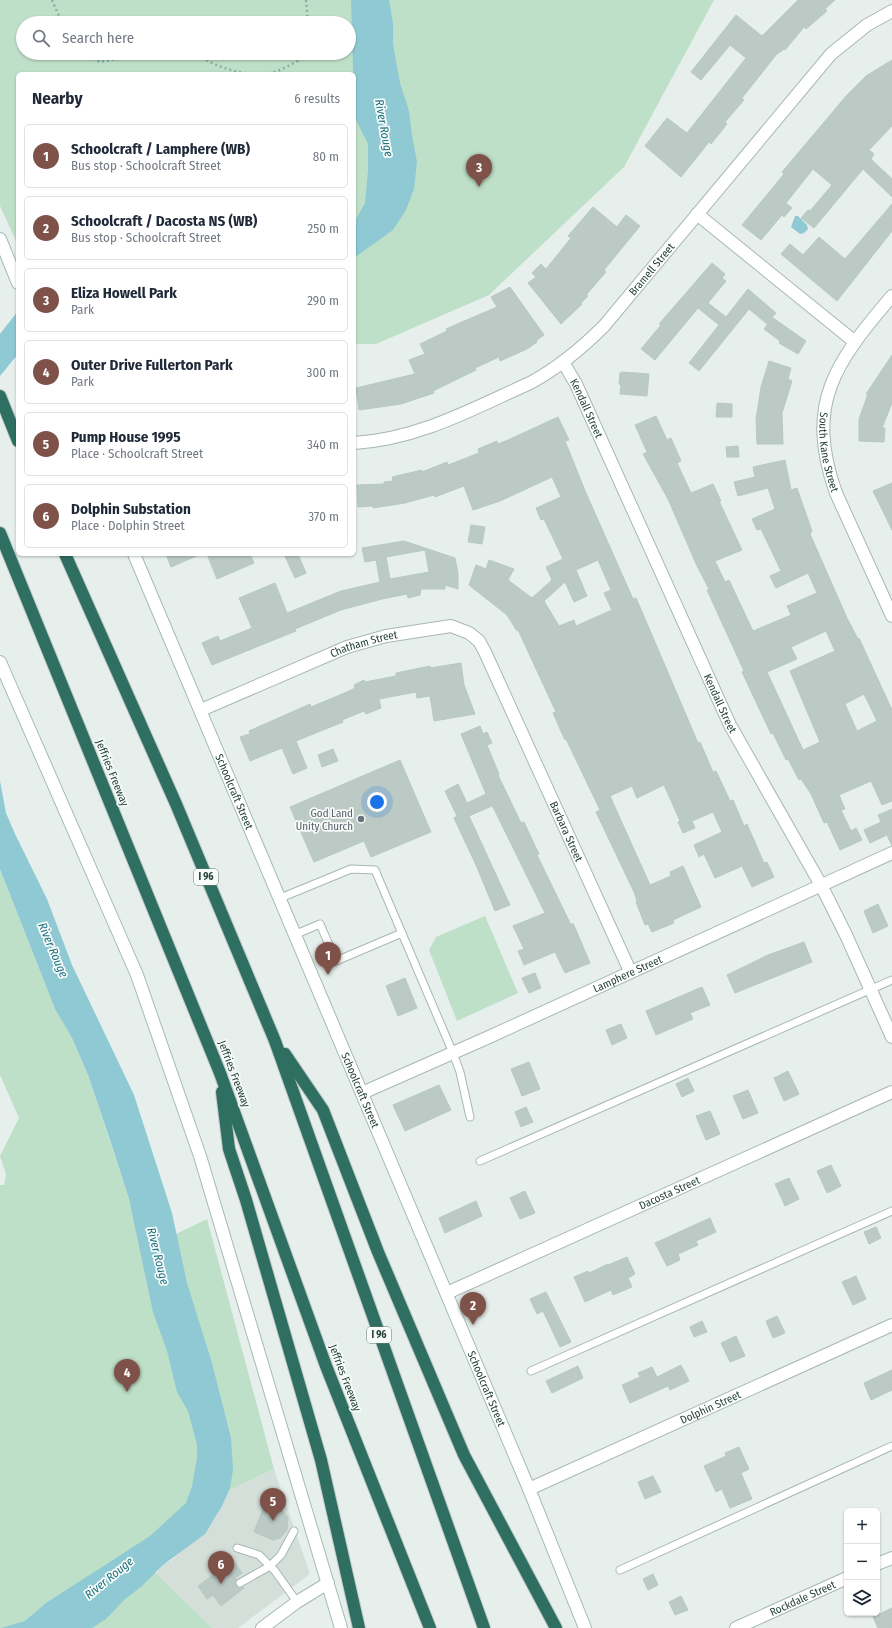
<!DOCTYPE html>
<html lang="en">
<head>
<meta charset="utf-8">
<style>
	:root { --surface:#fff; --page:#f2f2f3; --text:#1f2937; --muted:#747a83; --line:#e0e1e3; --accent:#7f5249 }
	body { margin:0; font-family:"Fira Sans Condensed",sans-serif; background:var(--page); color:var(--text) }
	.controls { position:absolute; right:12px; bottom:12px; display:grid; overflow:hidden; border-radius:6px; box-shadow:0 1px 3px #0004 }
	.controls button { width:36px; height:36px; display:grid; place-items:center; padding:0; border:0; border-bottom:1px solid var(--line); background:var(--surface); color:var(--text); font:20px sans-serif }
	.you { position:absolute; left:377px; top:802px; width:14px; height:14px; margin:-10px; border:3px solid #fff; border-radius:50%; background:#1a73e8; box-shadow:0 0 0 6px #1a73e833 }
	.badge { display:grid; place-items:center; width:26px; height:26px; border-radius:50%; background:var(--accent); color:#fff; font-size:13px; font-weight:700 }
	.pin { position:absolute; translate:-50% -33px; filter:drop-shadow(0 1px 2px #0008) }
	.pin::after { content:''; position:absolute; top:21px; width:14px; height:12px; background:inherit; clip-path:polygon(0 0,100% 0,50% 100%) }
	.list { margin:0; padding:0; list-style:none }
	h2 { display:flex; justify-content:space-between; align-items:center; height:52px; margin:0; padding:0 16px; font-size:17px }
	h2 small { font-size:13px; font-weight:400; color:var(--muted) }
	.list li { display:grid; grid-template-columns:26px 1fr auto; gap:12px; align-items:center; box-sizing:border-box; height:64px; margin:0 8px 8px; padding:0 8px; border:1px solid var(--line); border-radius:6px }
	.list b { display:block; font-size:15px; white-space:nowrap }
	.list p { margin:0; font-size:13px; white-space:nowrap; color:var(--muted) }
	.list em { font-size:13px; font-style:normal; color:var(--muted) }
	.icon { flex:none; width:22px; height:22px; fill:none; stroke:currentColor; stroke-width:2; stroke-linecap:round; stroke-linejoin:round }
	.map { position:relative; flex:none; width:892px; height:1628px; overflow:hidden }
	.search { position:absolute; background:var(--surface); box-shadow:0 1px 3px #0004; left:16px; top:16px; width:340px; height:44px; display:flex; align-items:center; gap:10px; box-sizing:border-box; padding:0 14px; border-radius:22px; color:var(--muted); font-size:15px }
	.panel { position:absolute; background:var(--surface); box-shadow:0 1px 3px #0004; left:16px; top:72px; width:340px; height:484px; border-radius:6px }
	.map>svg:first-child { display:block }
</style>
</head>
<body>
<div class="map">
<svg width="892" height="1628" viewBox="0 0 892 1628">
	<rect width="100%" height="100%" fill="#e6efeb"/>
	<path fill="#d4dfda" d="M274,1469L310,1574L238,1628H212L156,1574L163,1565L173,1559L216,1517L228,1490Z"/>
	<g fill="#bfe0c8" fill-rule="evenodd">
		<path d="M0,0H714L624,167L489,295L376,344H354V74H18V245L0,206ZM23,23H349V53H23Z"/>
		<path d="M0,869L55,1009L72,1038L88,1075L129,1199L141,1251L207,1219L274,1469L197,1505L138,1556L212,1628H0V1185H4L6,1174L0,1156L19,1118L0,1075Z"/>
		<path d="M485,916L518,993L457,1021L429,950L436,937Z"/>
	</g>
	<g fill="#8ec9d4">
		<path d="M351,0H389L393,23V44L400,83L409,111L412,135L417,162L414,189L406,210L393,230L354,258V223L365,203L368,171V144L356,120L354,103Z"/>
		<path d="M795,216H798L807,225L808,229L804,233L800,234L791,227Z"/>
		<path d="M18,311V354L0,376V334Z"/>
		<path d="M0,781L6,813L15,834L47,899L72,965L134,1095L172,1213L187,1283L212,1363L231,1438L233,1470L230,1488L222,1506L205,1534L163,1565L142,1586L124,1600L106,1619L92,1628H1L25,1621L46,1603L150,1536L186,1503L192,1486L197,1458V1445L188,1411L177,1392L167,1351L153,1312L129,1199L110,1140L88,1075L72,1038L55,1009L0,869Z"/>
	</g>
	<g fill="#bbcac4" stroke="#b8c9c2" fill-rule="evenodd">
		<path d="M798,0H835L825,9L827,11L806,29L804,27L785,50L784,49L776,55L742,98L744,100L725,122L727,124L711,144L709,142L681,177L645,146L667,118L687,133L746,58L730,45L701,80L691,72L736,15L762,36Z"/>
		<path d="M892,60V126L869,150L874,154L871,159L892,179V197L863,169L814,228L801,218L808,210L810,211L832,185L813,169L786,203L792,208L784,217L782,215L761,240L742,225L784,174L782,172L847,95L866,76Z"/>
		<path d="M892,204V231L837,301L781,254L790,244L803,255L819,237L845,259Z"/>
		<path d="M593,207L617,227L626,215L640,226L604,270L606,272L586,295L588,296L581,303L582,304L561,324L528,283L536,277L532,273L541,264L546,269L571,238L568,236Z"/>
		<path d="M712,263L725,274L722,278L726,281L708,303L726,317L748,289L776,313L767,324L749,309L699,371L689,363L719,325L698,308L655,360L641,349L661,325L659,324Z"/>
		<path d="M510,287L544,335L536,341L537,342L527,349L500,361L499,357L475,368L476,370L433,391L434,393L401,404L359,410L356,388L415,374L409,360L425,354L420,344L447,331L446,329L455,325L497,307L491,297Z"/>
		<path d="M773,318L806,341L798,354L779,343L780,341L764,329Z"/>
		<path d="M892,355V403L882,428H885L884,442L859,441V419L868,394H866Z"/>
		<path d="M769,361L791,368L788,379L792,381L782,413L783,444H757L756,419L761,387Z"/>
		<path d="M622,372L649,374L647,396L620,394L621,385L619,384L620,373Z"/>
		<path d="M717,403L732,404V417H716Z"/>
		<path d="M656,416L667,440L671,438L681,461L677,463L691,493L713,484L721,501H719L742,550L715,561L725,582L729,580L753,631L791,615L787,606L817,593L808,573L776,588L770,576L781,571L761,529L757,530L752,519L775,509L768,488L738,496L734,482L755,477L753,467L785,460L791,490L797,488L812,531L810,534L847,618L858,639L859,638L892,710V801L882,805L871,781L839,795L845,809L841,810L851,831L856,828L862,840L840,850L827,822L824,823L811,794L801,779L799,780L788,759L786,760L773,733L771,734L742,672L744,671L707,590L709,589L697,566L668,499L643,454L647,452L635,425ZM826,631L835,651L790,671L820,742L803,750L767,672L797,659L791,647ZM864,694L877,721L857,731L845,704Z"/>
		<path d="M558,417L569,440L565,441L586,493L633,599L636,598L649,628L698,743L700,742L713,772L716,771L730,801L733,800L744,826L747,824L764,863L767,862L774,877L752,887L742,866L715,878L704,854L699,857L694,845L722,832L713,812L692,821L695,828L683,833L678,822L680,821L664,785L637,798L632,786L610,796L650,885L671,876L670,872L683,866L701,907L673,920L674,923L652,932L648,924L645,925L636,902L637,901L634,892L596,812L600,810L566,739L565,740L560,729L553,713L556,712L518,630L517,631L507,615L469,585L476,565L486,569L489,560L514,569L508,580L532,598L552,580L546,567L563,559L544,519L541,520L536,508L561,497L552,477L500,501L473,510L464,486L435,497L434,495L405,503L373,508V506L358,507L357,485L384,484V482L393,481L392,477L422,470V472L447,462L448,465L479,453L478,449L497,441L498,444L508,440ZM598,560L611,590L604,593L612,610L576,626L574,620L559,626L544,601L565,582L574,602L587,596L576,570Z"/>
		<path d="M738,446L739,457H727L726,447Z"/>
		<path d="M892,483V530L873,491Z"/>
		<path d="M471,525L485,527L482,544L468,542Z"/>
		<path d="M404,541L455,558L458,573V589L445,585V589H421L420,595L408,598L407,594L382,599L341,610L295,629L296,631L212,665L202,643L218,636L220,641L252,628L239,598L275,583L287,613L341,591L380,582L376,560L365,562L362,548ZM425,550L429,572L390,579L386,557Z"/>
		<path d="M166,554H201L171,567Z"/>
		<path d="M207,554H250L254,563L217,579Z"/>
		<path d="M284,554H298L306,573L295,578Z"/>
		<path d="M461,663L464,685L475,714L434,721L430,696L417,698L416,692L379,699L381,708L366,714L364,711L342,720L343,722L296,741L307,768L293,774L282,748L250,761L240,737L250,734L249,731L310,704L311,707L347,692L355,688L354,685L364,680L365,682L396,676V673L430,666V668Z"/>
		<path d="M480,726L483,734L487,732L492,743L487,745L499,774L498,775L521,823L524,822L529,833L539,854L537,855L571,925L573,923L590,963L565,973L555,952L524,965L518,951L524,949L513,926L545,913L494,809L492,806L469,816L510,905L495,911L476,865L454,818L457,816L445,791L458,784L467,803L486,794L461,734Z"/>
		<path d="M333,749L338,761L322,767L318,755Z"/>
		<path d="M400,760L431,832L371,857L364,841L314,862L290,807Z"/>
		<path d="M892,809V846L887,835L870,843L864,830L881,822L878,815Z"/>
		<path d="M878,904L888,926L873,933L864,911Z"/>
		<path d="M804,942L812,962L735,993L727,975L768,955Z"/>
		<path d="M535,973L541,988L529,993L522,978Z"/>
		<path d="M405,978L417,1008L398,1016L386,986Z"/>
		<path d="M702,987L710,1005L690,1013L693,1019L656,1035L646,1011Z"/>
		<path d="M621,1024L627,1038L612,1045L606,1030Z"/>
		<path d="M529,1062L540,1089L522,1096L511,1069Z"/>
		<path d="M788,1071L799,1094L784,1101L774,1078Z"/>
		<path d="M688,1078L694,1091L682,1097L676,1084Z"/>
		<path d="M439,1085L451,1110L405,1131L393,1105Z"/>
		<path d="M748,1090L758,1113L743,1119L733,1096Z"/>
		<path d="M526,1107L533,1122L521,1127L515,1112Z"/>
		<path d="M710,1111L720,1134L706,1140L696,1116Z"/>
		<path d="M831,1165L841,1186L827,1193L817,1171Z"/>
		<path d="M789,1178L799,1199L785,1206L775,1184Z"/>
		<path d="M525,1191L535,1213L520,1219L510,1198Z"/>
		<path d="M476,1201L482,1216L445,1233L439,1218Z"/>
		<path d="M710,1218L716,1232L696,1241L698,1245L678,1254L680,1260L667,1266L655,1243Z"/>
		<path d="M876,1227L881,1238L869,1244L864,1232Z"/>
		<path d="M627,1257L635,1274L628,1278L632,1287L613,1295L611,1290L585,1302L574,1277L588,1271L589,1273L608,1264V1265Z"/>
		<path d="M856,1276L866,1299L853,1305L842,1282Z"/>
		<path d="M546,1292L571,1342L560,1347L543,1311L537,1314L530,1299Z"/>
		<path d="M777,1316L785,1333L773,1338L766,1321Z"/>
		<path d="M702,1321L707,1332L694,1337L690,1327Z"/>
		<path d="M736,1336L745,1356L730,1362L721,1343Z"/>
		<path d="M681,1365L689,1381L670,1390L668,1386L630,1403L622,1385L640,1377L638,1373L652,1367L657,1377Z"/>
		<path d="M578,1366L583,1378L552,1393L546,1381Z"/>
		<path d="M892,1370V1390L871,1400L864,1383Z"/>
		<path d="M739,1447L749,1469L741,1473L752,1499L730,1508L722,1489L716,1492L704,1466L726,1456L725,1453Z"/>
		<path d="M653,1476L661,1492L645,1499L638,1482Z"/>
		<path d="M265,1504L284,1512L288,1518L287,1530L280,1538L273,1540L254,1532Z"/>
		<path d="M233,1560L242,1573L236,1577V1585L238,1587L244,1588L221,1606L213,1595L207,1599L198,1586Z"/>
		<path d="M653,1574L658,1585L648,1590L643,1579Z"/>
		<path d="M681,1596L688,1610L675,1615L669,1602Z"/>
		<path d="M892,1608V1628H878L873,1617Z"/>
	</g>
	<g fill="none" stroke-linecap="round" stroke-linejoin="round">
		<g stroke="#a8b8b2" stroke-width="9">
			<g id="service">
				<path d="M278,899L351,869L375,870L453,1053L460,1072L470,1117"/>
				<path d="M294,935L320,924L336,961L402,933"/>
				<path d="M480,1161L892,980"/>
				<path d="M531,1371L892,1211"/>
				<path d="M237,1548L259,1555L275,1571L297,1602"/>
				<path d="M620,1570L892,1446"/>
				<path d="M240,1583L270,1566L281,1555L294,1531"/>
			</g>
		</g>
		<g stroke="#a8b8b2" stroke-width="14">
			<g id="minor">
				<path d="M697,214L855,342"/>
				<path id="s1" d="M892,296C836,362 804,403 836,493L892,616"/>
				<path id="s2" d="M563,362L576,384L730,725L821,885L846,935L892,1037"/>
				<path id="s3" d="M354,443C419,439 472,409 530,383C558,368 582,348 604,326L831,54L867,25L892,11"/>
				<path id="s4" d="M201,710L347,647L386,636L451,626L469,633L479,641L485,652L630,971"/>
				<path id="s5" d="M362,1093L489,1037L892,853"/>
				<path id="s6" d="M447,1293L892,1092"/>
				<path id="s7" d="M529,1489L892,1325"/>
				<path d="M877,1564L892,1558"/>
				<path d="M262,1628L297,1602L328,1583"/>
				<path id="s8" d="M736,1628L847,1578"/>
			</g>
		</g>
		<g stroke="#a4bbb3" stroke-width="14">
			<g id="secondary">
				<path d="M0,239L18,283"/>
				<path id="s9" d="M134,554L529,1489L585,1628"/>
				<path d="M0,662L137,975L200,1156L341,1628"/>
			</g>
		</g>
		<g stroke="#c2cac8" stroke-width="14">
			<g id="motorway">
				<path d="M0,396L18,441"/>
				<path d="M0,533L220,1073L326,1366L430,1628"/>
				<path d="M65,554L176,804L275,1041L484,1628"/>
				<path d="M285,1054L323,1110L378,1252L464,1455L556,1628"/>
				<path d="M222,1092L229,1149L246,1200L321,1460L359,1628"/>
			</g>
		</g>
		<g stroke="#86b3a5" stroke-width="2.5" stroke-dasharray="2 3" stroke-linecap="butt">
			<path d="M52,0L62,23"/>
			<path d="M306,0L308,23"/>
			<path d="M79,53L100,62L123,58L133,53"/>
			<path d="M193,53C215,66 240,76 266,74C279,72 294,63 305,57L306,53"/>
		</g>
		<use href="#service" stroke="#fff" stroke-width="7"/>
		<use href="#minor" stroke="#fff" stroke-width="12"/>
		<use href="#secondary" stroke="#fff" stroke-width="12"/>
		<use href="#motorway" stroke="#2f6f62" stroke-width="12"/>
	</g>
	<circle fill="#6b7280" stroke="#f7fbf9" stroke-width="1.5" cx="361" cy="819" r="4"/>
	<g text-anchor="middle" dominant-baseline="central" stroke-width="3.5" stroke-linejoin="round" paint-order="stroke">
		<g fill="#f7fbf9" stroke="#637a73" stroke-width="1">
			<rect x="194" y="869" width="24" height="16" rx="3"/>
			<rect x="367" y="1327" width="24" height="16" rx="3"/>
		</g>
		<g font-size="10" font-weight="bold" fill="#24423a">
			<text x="206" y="877">I 96</text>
			<text x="379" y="1335">I 96</text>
		</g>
		<g font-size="11" fill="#24423a" stroke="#f7fbf9">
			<text stroke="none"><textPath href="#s3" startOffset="355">Bramell Street</textPath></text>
			<text stroke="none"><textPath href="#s2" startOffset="52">Kendall Street</textPath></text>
			<text stroke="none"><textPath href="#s1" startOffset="177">South Kane Street</textPath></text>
			<text stroke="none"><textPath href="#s4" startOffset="176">Chatham Street</textPath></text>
			<text stroke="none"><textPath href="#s2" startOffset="376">Kendall Street</textPath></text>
			<text transform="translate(112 773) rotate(68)">Jeffries Freeway</text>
			<text stroke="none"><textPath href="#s9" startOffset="258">Schoolcraft Street</textPath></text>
			<text stroke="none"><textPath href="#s4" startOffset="507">Barbara Street</textPath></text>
			<text stroke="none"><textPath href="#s5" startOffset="291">Lamphere Street</textPath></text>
			<text transform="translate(234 1074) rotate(69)">Jeffries Freeway</text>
			<text stroke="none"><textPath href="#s9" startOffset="582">Schoolcraft Street</textPath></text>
			<text stroke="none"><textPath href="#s6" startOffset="244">Dacosta Street</textPath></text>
			<text transform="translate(345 1378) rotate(69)">Jeffries Freeway</text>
			<text stroke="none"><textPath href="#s9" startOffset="906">Schoolcraft Street</textPath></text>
			<text stroke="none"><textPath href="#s7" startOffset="199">Dolphin Street</textPath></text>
			<text stroke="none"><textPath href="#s8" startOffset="73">Rockdale Street</textPath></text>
		</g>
		<g font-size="11" fill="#5b616d" stroke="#f7fbf9" text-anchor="end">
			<text x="353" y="813">God Land<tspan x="353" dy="13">Unity Church</tspan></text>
		</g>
		<g font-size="12" font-style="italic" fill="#1c6f80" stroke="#f7fbf9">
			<text transform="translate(384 128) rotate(80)">River Rouge</text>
			<text transform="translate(53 950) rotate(67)">River Rouge</text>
			<text transform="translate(158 1256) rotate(76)">River Rouge</text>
			<text transform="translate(109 1578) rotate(-39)">River Rouge</text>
		</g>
	</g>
</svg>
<div class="controls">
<button>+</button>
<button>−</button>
<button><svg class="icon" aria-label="layers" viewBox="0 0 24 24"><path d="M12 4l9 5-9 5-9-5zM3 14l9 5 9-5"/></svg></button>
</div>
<div class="you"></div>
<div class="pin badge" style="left:328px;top:975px">1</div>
<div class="pin badge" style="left:473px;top:1325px">2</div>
<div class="pin badge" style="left:479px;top:187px">3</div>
<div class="pin badge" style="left:127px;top:1392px">4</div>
<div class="pin badge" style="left:273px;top:1521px">5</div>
<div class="pin badge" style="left:221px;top:1584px">6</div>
<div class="search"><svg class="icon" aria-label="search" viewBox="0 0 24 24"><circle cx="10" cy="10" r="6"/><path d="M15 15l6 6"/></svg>Search here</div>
<section class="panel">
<h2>Nearby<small>6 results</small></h2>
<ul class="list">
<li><span class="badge">1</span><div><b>Schoolcraft / Lamphere (WB)</b><p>Bus stop · Schoolcraft Street</p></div><em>80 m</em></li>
<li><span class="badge">2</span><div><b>Schoolcraft / Dacosta NS (WB)</b><p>Bus stop · Schoolcraft Street</p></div><em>250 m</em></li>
<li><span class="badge">3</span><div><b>Eliza Howell Park</b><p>Park</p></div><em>290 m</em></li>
<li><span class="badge">4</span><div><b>Outer Drive Fullerton Park</b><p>Park</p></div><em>300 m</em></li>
<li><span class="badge">5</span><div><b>Pump House 1995</b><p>Place · Schoolcraft Street</p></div><em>340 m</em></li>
<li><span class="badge">6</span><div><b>Dolphin Substation</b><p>Place · Dolphin Street</p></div><em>370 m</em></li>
</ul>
</section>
</div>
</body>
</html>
